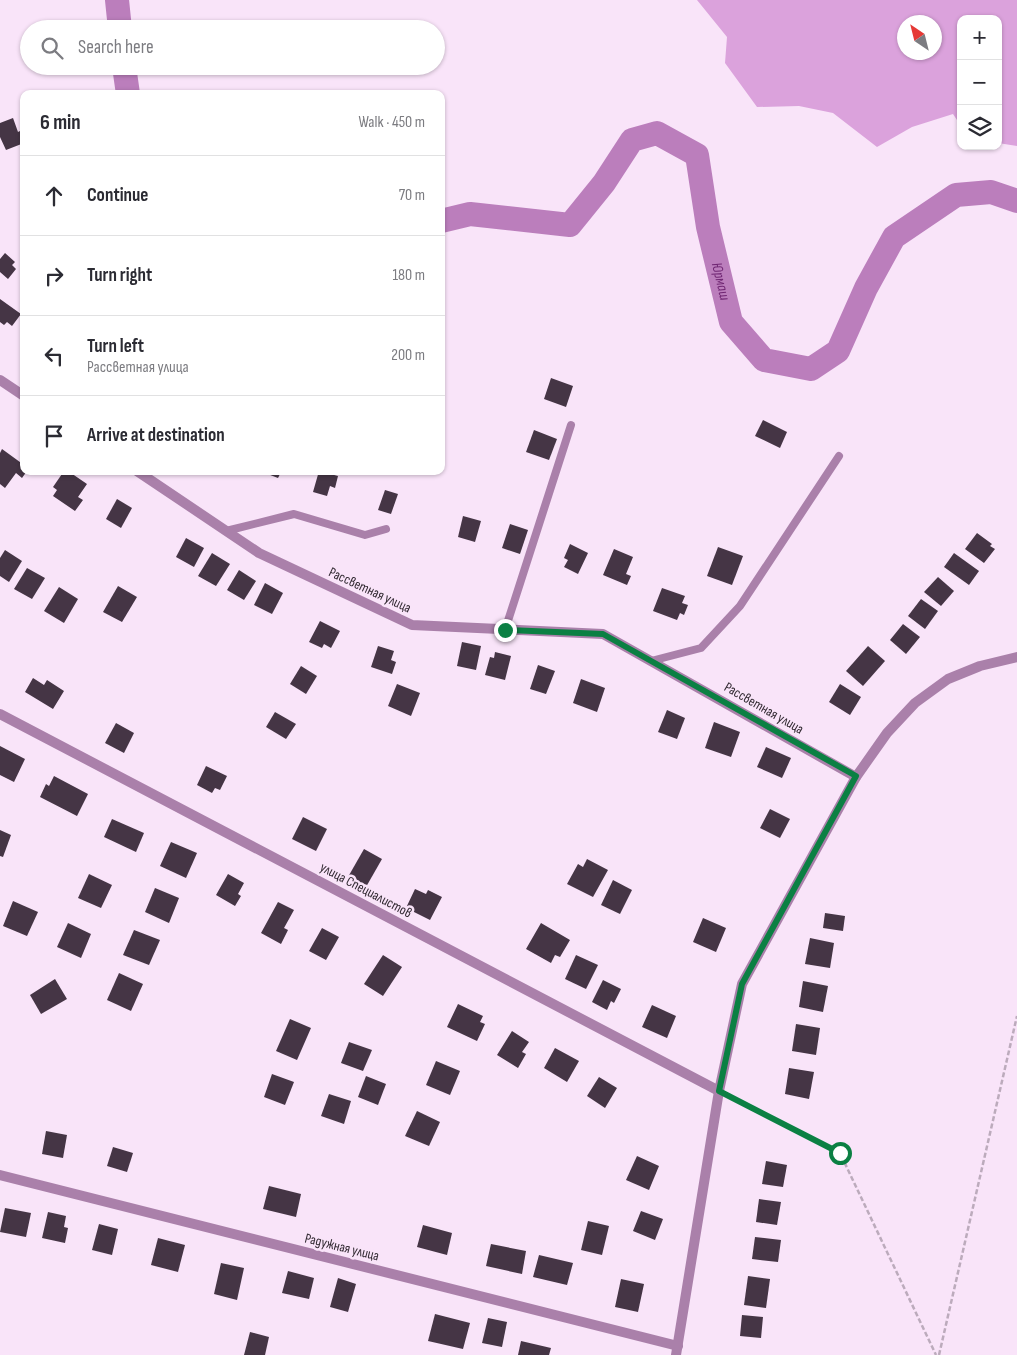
<!DOCTYPE html>
<html lang="en">
<head>
<meta charset="utf-8">
<style>
	:root { --surface:#fff; --page:#f2f2f3; --text:#2b2b33; --muted:#7c7c81; --line:#e1e1e2 }
	body { margin:0; font-family:"Sofia Sans Condensed",sans-serif; background:var(--page); color:var(--text) }
	.controls { position:absolute; right:15px; top:15px; display:grid; overflow:hidden; border-radius:10px; box-shadow:0 1px 4px #0004 }
	.controls button { width:45px; height:45px; display:grid; place-items:center; padding:0; border:0; border-bottom:1px solid var(--line); background:var(--surface); color:var(--text); font:25px sans-serif }
	.compass { position:absolute; left:897px; top:15px; width:45px; height:45px; border-radius:50%; background:var(--surface); box-shadow:0 1px 4px #0004; rotate:325deg }
	.stop { position:absolute; width:15px; height:15px; margin:-11px; border:4px solid #0b8043; border-radius:50%; background:#fff }
	.stop.end { background:#0b8043; border-color:#fff; box-shadow:0 1px 5px #0008 }
	.list { margin:0; padding:0; list-style:none }
	h2 { display:flex; justify-content:space-between; align-items:center; height:65px; margin:0; padding:0 20px; font-size:21px }
	h2 small { font-size:16px; font-weight:400; color:var(--muted) }
	.list li { display:grid; grid-template-columns:32px 1fr auto; gap:15px; align-items:center; box-sizing:border-box; height:80px; padding:0 20px; border-top:1px solid var(--line) }
	.list b { display:block; font-size:19px; white-space:nowrap }
	.list p { margin:0; font-size:16px; white-space:nowrap; color:var(--muted) }
	.list em { font-size:16px; font-style:normal; color:var(--muted) }
	.icon { flex:none; width:28px; height:28px; fill:none; stroke:currentColor; stroke-width:2; stroke-linecap:round; stroke-linejoin:round }
	.map { position:relative; flex:none; width:1017px; height:1355px; overflow:hidden }
	.search { position:absolute; background:var(--surface); box-shadow:0 1px 4px #0004; left:20px; top:20px; width:425px; height:55px; display:flex; align-items:center; gap:12px; box-sizing:border-box; padding:0 18px; border-radius:28px; color:var(--muted); font-size:19px }
	.panel { position:absolute; background:var(--surface); box-shadow:0 1px 4px #0004; left:20px; top:90px; width:425px; height:385px; border-radius:10px }
	.map>svg:first-child { display:block }
</style>
</head>
<body>
<div class="map">
<svg width="1017" height="1355" viewBox="0 0 1017 1355">
	<rect width="100%" height="100%" fill="#f9e4f9"/>
	<path fill="#dba2dc" fill-rule="evenodd" d="M697,0H1017V146L998,143V19H961V126L953,114L912,127L877,147L833,113L799,106L757,107L725,63L727,37ZM904,22H934V52H904Z"/>
	<g fill="none" stroke-linecap="round" stroke-linejoin="round">
		<g stroke="#bb7ebc" stroke-width="24">
			<path d="M117,0L120,29"/>
			<path d="M124,66L128,94"/>
			<path id="s1" d="M441,221L470,214L570,225L604,183L632,140L657,133L697,155L708,227L731,322L764,360L811,369L838,351L866,288L894,237L956,195L991,192L1017,201"/>
		</g>
	</g>
	<g fill="#453545">
		<path d="M13,118L18,132L22,130L24,143L6,150L0,137V123Z"/>
		<path d="M5,253L15,262L12,265L16,269L8,279L0,272V259Z"/>
		<path d="M0,299L21,314L12,326L7,322L4,325L0,322Z"/>
		<path d="M551,378L573,386L566,407L544,399Z"/>
		<path d="M763,420L787,432L780,448L755,436Z"/>
		<path d="M534,430L557,439L549,460L526,452Z"/>
		<path d="M2,449L24,465V471H27L22,478L16,473L5,488L0,484V453Z"/>
		<path d="M64,471H68L87,484L78,497L83,500L75,511L53,496L57,490L53,487Z"/>
		<path d="M266,471H287L286,474L281,472L278,478L265,473Z"/>
		<path d="M319,471L338,476L335,488L330,486L327,496L313,492Z"/>
		<path d="M385,490L398,494L391,514L378,510Z"/>
		<path d="M117,499L132,508L121,528L106,519Z"/>
		<path d="M463,516L481,521L475,542L458,537Z"/>
		<path d="M510,524L528,530L520,554L502,548Z"/>
		<path d="M977,533L992,544L990,546L995,549L984,563L965,549Z"/>
		<path d="M186,538L204,548L194,567L176,557Z"/>
		<path d="M570,544L588,553L578,574L564,567L568,560L564,558Z"/>
		<path d="M718,547L743,556L732,585L707,576Z"/>
		<path d="M614,549L633,557L626,574L631,576L627,585L603,575Z"/>
		<path d="M5,550L22,561L9,582L0,576V558Z"/>
		<path d="M212,553L230,564L216,586L198,576Z"/>
		<path d="M954,553L979,571L969,585L944,567Z"/>
		<path d="M27,568L45,578L32,599L14,589Z"/>
		<path d="M239,570L256,581L244,600L227,590Z"/>
		<path d="M938,577L954,591L941,606L924,592Z"/>
		<path d="M265,583L283,593L272,614L254,605Z"/>
		<path d="M118,586L137,597L122,622L103,612Z"/>
		<path d="M59,587L78,599L64,623L44,611Z"/>
		<path d="M662,588L685,596L682,603L688,605L684,615L680,613L677,620L653,611Z"/>
		<path d="M921,599L938,611L925,629L908,616Z"/>
		<path d="M320,621L340,631L331,648L324,644L322,648L309,642Z"/>
		<path d="M903,624L920,637L906,654L890,640Z"/>
		<path d="M462,642L481,646L476,670L457,666Z"/>
		<path d="M378,646L394,651L391,660L396,662L392,674L371,667Z"/>
		<path d="M868,646L885,661L863,686L846,671Z"/>
		<path d="M495,652L511,656L505,680L485,675L490,657L494,658Z"/>
		<path d="M538,665L555,671L546,694L530,689Z"/>
		<path d="M301,666L317,676L306,694L290,684Z"/>
		<path d="M33,678L44,685L47,680L64,691L53,709L25,692Z"/>
		<path d="M581,679L605,688L597,712L573,703Z"/>
		<path d="M397,684L420,693L411,716L388,706Z"/>
		<path d="M840,684L861,697L850,715L829,702Z"/>
		<path d="M667,710L685,718L677,739L658,732Z"/>
		<path d="M275,712L296,724L286,739L266,727Z"/>
		<path d="M714,722L740,732L731,757L705,748Z"/>
		<path d="M116,723L134,733L124,753L105,743Z"/>
		<path d="M0,746L25,759L14,782L0,775Z"/>
		<path d="M766,747L791,758L782,778L757,767Z"/>
		<path d="M206,766L227,776L220,790L215,788L212,793L197,785Z"/>
		<path d="M54,776L88,794L77,816L40,797L46,784L49,786Z"/>
		<path d="M770,809L790,819L780,838L760,828Z"/>
		<path d="M303,817L327,829L316,851L292,839Z"/>
		<path d="M112,819L144,833L136,852L104,837Z"/>
		<path d="M0,830L11,835L3,857L0,856Z"/>
		<path d="M171,842L197,853L186,878L160,866Z"/>
		<path d="M364,849L382,859L366,887L348,877Z"/>
		<path d="M587,859L608,870L593,897L567,884L578,864L583,867Z"/>
		<path d="M89,874L112,885L101,908L78,898Z"/>
		<path d="M228,874L244,883L238,894L241,896L235,906L216,895Z"/>
		<path d="M613,880L632,890L620,914L601,905Z"/>
		<path d="M155,888L179,898L169,923L145,912Z"/>
		<path d="M415,889L426,894L428,890L442,897L430,920L406,908Z"/>
		<path d="M13,901L38,912L27,936L3,926Z"/>
		<path d="M278,902L294,910L284,928L288,930L281,944L261,933Z"/>
		<path d="M825,913L845,916L843,931L823,928Z"/>
		<path d="M703,918L726,928L716,952L693,942Z"/>
		<path d="M68,923L91,934L81,958L57,947Z"/>
		<path d="M541,923L570,940L560,957L555,955L551,963L526,949Z"/>
		<path d="M322,928L339,937L326,960L309,951Z"/>
		<path d="M134,930L160,940L149,965L123,955Z"/>
		<path d="M810,938L834,943L830,968L805,964Z"/>
		<path d="M383,955L402,967L383,996L364,984Z"/>
		<path d="M576,955L598,965L586,989L565,979Z"/>
		<path d="M119,973L143,984L131,1011L107,1000Z"/>
		<path d="M55,979L67,999L41,1014L30,995Z"/>
		<path d="M603,980L621,989L614,1003L611,1001L607,1010L592,1002Z"/>
		<path d="M803,981L828,986L823,1012L799,1007Z"/>
		<path d="M458,1004L483,1016L480,1022L485,1024L477,1041L447,1027Z"/>
		<path d="M652,1005L676,1016L667,1038L642,1027Z"/>
		<path d="M290,1019L311,1028L297,1060L276,1051Z"/>
		<path d="M796,1024L820,1028L816,1055L792,1051Z"/>
		<path d="M512,1031L529,1042L522,1052L526,1054L518,1068L497,1055Z"/>
		<path d="M349,1042L372,1050L363,1071L341,1063Z"/>
		<path d="M555,1048L579,1061L567,1082L544,1068Z"/>
		<path d="M436,1061L460,1071L450,1095L426,1085Z"/>
		<path d="M789,1068L814,1072L809,1099L785,1094Z"/>
		<path d="M272,1074L294,1082L285,1105L264,1097Z"/>
		<path d="M366,1076L386,1084L378,1105L358,1097Z"/>
		<path d="M599,1077L617,1088L605,1108L587,1096Z"/>
		<path d="M329,1094L351,1101L344,1124L321,1116Z"/>
		<path d="M417,1111L440,1122L429,1146L405,1136Z"/>
		<path d="M46,1131L67,1135L63,1158L42,1154Z"/>
		<path d="M113,1147L133,1153L127,1172L107,1166Z"/>
		<path d="M637,1156L659,1166L649,1190L626,1180Z"/>
		<path d="M766,1161L787,1165L783,1187L762,1184Z"/>
		<path d="M269,1186L301,1194L296,1217L263,1209Z"/>
		<path d="M759,1199L781,1202L777,1225L756,1222Z"/>
		<path d="M5,1208L31,1213L26,1237L0,1232Z"/>
		<path d="M641,1211L663,1219L655,1240L633,1231Z"/>
		<path d="M48,1212L66,1216L64,1227L68,1228L65,1243L42,1238Z"/>
		<path d="M588,1221L609,1226L602,1255L581,1250Z"/>
		<path d="M99,1224L118,1229L112,1255L92,1250Z"/>
		<path d="M423,1225L452,1233L447,1255L417,1247Z"/>
		<path d="M755,1237L781,1240L778,1262L752,1259Z"/>
		<path d="M158,1238L185,1245L178,1272L151,1265Z"/>
		<path d="M491,1244L526,1251L522,1274L486,1266Z"/>
		<path d="M539,1255L573,1263L567,1285L533,1277Z"/>
		<path d="M221,1263L244,1268L237,1300L214,1294Z"/>
		<path d="M288,1271L314,1278L309,1299L282,1293Z"/>
		<path d="M748,1276L770,1279L766,1308L744,1305Z"/>
		<path d="M338,1278L356,1284L348,1312L330,1307Z"/>
		<path d="M621,1279L644,1284L638,1312L615,1307Z"/>
		<path d="M435,1314L470,1323L463,1349L428,1341Z"/>
		<path d="M742,1315L763,1317L761,1338L740,1336Z"/>
		<path d="M488,1318L507,1322L502,1347L482,1343Z"/>
		<path d="M250,1332L269,1337L265,1355H244Z"/>
		<path d="M521,1341L551,1348L549,1355H518Z"/>
	</g>
	<g fill="none" stroke-linecap="round" stroke-linejoin="round">
		<g stroke="#bcabbc" stroke-width="2.5" stroke-dasharray="5 2.5" stroke-linecap="butt">
			<path d="M729,1097L840,1153L936,1355"/>
			<path d="M939,1355L1017,1016"/>
		</g>
		<g stroke="#aa80aa" stroke-width="8">
			<path d="M226,531L294,514L365,535L386,529"/>
			<path d="M505,630L571,425"/>
			<path d="M651,661L701,648L740,606L839,456"/>
		</g>
		<g stroke="#aa80aa" stroke-width="10">
			<path d="M0,380L24,396"/>
			<path d="M137,471L259,553L412,625L603,634L856,777"/>
			<path d="M0,714L719,1091"/>
			<path d="M0,1175L678,1346"/>
			<path d="M676,1355L719,1091L742,984L856,777L887,733L915,703L948,679L980,666L1017,657"/>
		</g>
	</g>
	<g fill="none" stroke-linecap="round" stroke-linejoin="round">
		<path stroke="#0b8043" stroke-width="6" d="M505,630L603,634L856,776L742,984L719,1091L840,1153"/>
	</g>
	<g text-anchor="middle" dominant-baseline="central" stroke-width="5" stroke-linejoin="round" paint-order="stroke">
		<g font-size="14" fill="#312931" stroke="#f9e4f9">
			<text transform="translate(370 590) rotate(25)">Рассветная улица</text>
			<text transform="translate(764 708) rotate(30)">Рассветная улица</text>
			<text transform="translate(366 890) rotate(28)">улица Специалистов</text>
			<text transform="translate(342 1247) rotate(14)">Радужная улица</text>
		</g>
		<g font-size="15" font-style="italic" fill="#702773" stroke="#f9e4f9">
			<text stroke="none"><textPath href="#s1" startOffset="436">Юрмаш</textPath></text>
		</g>
	</g>
</svg>
<div class="controls">
<button>+</button>
<button>−</button>
<button><svg class="icon" aria-label="layers" viewBox="0 0 24 24"><path d="M12 4l9 5-9 5-9-5zM3 14l9 5 9-5"/></svg></button>
</div>
<svg class="compass" viewBox="-18 -18 36 36"><path d="M0-13l5 13h-10z" fill="#e53935"/><path d="M0 13l5-13h-10z" fill="#7c7c81"/></svg>
<div class="stop" style="left:840px;top:1153px"></div>
<div class="stop end" style="left:505px;top:630px"></div>
<div class="search"><svg class="icon" aria-label="search" viewBox="0 0 24 24"><circle cx="10" cy="10" r="6"/><path d="M15 15l6 6"/></svg>Search here</div>
<section class="panel">
<h2>6 min<small>Walk · 450 m</small></h2>
<ul class="list">
<li><svg class="icon" aria-label="ahead" viewBox="0 0 24 24"><path d="M12 20V5M6 11l6-6 6 6"/></svg><div><b>Continue</b></div><em>70 m</em></li>
<li><svg class="icon" aria-label="right" viewBox="0 0 24 24"><path d="M7 20v-9h11M14 6l5 5-5 5"/></svg><div><b>Turn right</b></div><em>180 m</em></li>
<li><svg class="icon" aria-label="left" viewBox="0 0 24 24"><path d="M17 20v-9H6M10 6l-5 5 5 5"/></svg><div><b>Turn left</b><p>Рассветная улица</p></div><em>200 m</em></li>
<li><svg class="icon" aria-label="arrive" viewBox="0 0 24 24"><path d="M6 21V4h12l-3 4 3 4H6"/></svg><div><b>Arrive at destination</b></div></li>
</ul>
</section>
</div>
</body>
</html>
